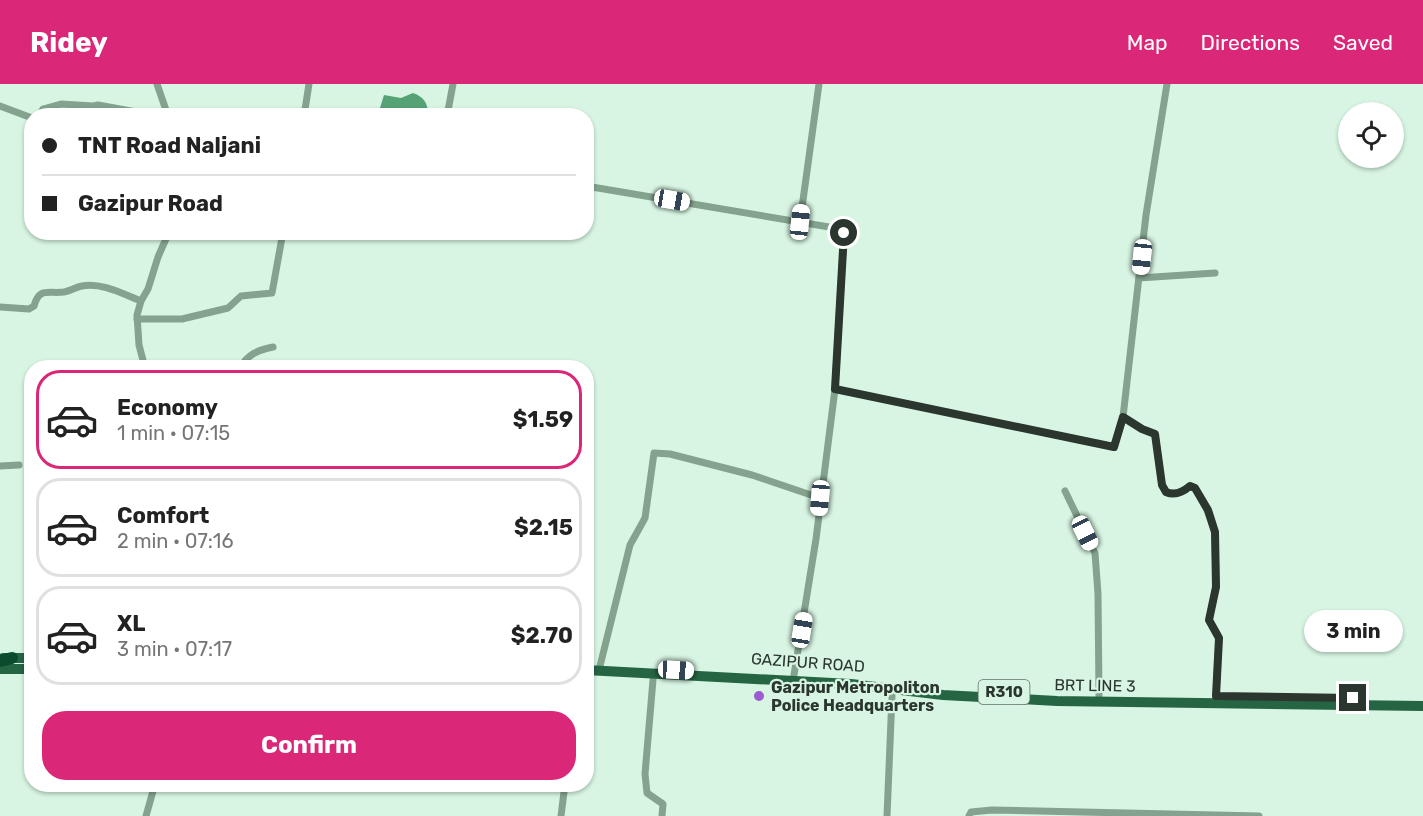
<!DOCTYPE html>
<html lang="en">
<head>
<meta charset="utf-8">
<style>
	:root { --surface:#fff; --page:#f6f6f6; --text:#222; --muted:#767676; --line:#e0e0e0; --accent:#db2777 }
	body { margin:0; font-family:Rubik,sans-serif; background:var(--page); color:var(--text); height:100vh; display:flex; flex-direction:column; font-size:22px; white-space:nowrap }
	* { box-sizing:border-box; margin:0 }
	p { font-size:20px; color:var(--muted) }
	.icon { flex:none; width:33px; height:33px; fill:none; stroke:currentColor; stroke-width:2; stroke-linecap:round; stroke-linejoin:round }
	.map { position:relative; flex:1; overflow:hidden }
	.sheet { position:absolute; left:24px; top:276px; width:570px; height:432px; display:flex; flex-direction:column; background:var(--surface); border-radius:24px; box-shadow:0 2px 4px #0004 }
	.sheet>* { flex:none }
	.guide { position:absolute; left:24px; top:24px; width:570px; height:132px; border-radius:24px; box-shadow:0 2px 4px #0004; display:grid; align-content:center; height:132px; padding:0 18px; background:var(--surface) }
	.fabs { position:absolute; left:1338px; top:18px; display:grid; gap:12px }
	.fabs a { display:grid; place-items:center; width:66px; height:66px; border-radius:50%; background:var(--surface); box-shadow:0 2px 4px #0004; font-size:30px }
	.end { position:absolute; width:27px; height:27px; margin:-14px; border:8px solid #2b362f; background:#fff; box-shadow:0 0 0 3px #fff }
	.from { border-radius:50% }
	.bubble { position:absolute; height:42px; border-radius:21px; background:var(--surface); box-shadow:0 2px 4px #0004; font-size:20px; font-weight:700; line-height:42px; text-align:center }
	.car { position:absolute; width:18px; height:36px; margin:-18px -9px; border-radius:8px; box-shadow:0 0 4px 2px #0007; background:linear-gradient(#fff 24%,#345 0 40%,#fff 0 76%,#345 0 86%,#fff 0) }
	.guide b { display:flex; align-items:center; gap:21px; height:57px; font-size:22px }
	.guide b+b { border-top:2px solid var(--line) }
	.guide i { width:15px; height:15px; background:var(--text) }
	ul { padding:10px 0 0; list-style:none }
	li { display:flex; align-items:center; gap:18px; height:99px; margin:0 12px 9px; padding:0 6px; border:3px solid var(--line); border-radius:24px }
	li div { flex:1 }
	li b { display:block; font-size:22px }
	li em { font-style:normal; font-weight:700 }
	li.on { border-color:var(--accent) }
	li>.icon { width:54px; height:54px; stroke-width:1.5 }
	.cta { display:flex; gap:12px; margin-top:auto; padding:12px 18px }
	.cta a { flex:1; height:69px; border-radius:24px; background:var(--accent); color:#fff; font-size:24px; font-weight:700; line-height:69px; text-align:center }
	header { display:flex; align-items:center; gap:36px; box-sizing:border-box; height:84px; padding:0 30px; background:var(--accent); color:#fff }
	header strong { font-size:28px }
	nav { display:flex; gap:33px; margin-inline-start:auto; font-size:21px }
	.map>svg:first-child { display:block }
	.water { fill:#56a277 }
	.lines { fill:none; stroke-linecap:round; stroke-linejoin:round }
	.street { stroke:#83a38f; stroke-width:7 }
	.primary { stroke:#256543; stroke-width:10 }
	.highway { stroke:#0c4c2e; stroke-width:12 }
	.route { stroke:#2b362f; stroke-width:8 }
	.poi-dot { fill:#9c5bd1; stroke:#d7f5e2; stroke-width:2 }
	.labels { text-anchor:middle; stroke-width:4.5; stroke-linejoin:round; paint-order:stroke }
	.shield { fill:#d7f5e2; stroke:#5f6f65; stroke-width:1.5 }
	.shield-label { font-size:15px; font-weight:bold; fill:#2b362f }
	.street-label { font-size:16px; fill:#2b362f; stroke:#d7f5e2 }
	.poi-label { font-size:16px; font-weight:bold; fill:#2b362f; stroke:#d7f5e2; text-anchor:start }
</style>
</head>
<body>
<header>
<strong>Ridey</strong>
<nav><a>Map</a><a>Directions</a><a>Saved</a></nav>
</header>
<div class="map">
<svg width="1423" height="732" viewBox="0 0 1423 732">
	<rect width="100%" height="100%" fill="#d7f5e2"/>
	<!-- water -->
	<path class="water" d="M 413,9 C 424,13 428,19 428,31 L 391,31 L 390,29 L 380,24 L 384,11 L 401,14 Z"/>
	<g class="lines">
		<!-- street -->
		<g class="street">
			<polyline points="157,0 168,32"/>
			<polyline points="0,22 32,34"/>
			<polyline points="39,32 43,25 61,20 93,22 98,21 158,32"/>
			<polyline points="304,32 309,0"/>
			<polyline points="447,32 453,0"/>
			<polyline points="586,102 841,145 844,149 835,305 816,455 794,591"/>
			<polyline points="800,138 819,0"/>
			<polyline points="1139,194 1215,189"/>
			<path d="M 0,223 L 29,225 L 34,222 C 39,203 48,210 64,208 C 70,207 76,203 82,202 C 101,198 123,210 141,217"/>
			<polyline points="137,235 182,235 228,224 241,212 272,209 283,148"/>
			<polyline points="145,284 139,261 137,231 141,217 148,205 158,173 169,148"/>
			<path d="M 240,284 C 248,270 258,266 273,263"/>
			<polyline points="835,305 1114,363 1123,333 1146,131 1167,0"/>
			<path d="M 1123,333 L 1142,345 L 1155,350 L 1162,401 L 1166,408 C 1175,412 1183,408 1190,402 L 1195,404 L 1207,426 L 1215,448 L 1216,503 L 1209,536 L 1219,554 L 1216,612"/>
			<polyline points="0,382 19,381"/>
			<polyline points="1065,407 1095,469 1098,510 1099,612"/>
			<polyline points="600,582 630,461 645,434 654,369 670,370 752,391 820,414"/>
			<polyline points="653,596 645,690 647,709 663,720 662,732"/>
			<polyline points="146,732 155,700"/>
			<polyline points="561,732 565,700"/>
			<polyline points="887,732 892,612"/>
			<polyline points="969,732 971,728 992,726 1259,732"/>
		</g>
		<!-- primary -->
		<g class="primary">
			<polyline points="3,574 32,574"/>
			<polyline points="0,585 32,585"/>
			<polyline points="586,586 851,600 943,611 1057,617 1423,622"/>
		</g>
		<!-- highway -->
		<polyline class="highway" points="0,577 12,574"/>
	</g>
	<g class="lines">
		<!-- route -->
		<path class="route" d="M 844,149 L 835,305 L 1114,363 L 1123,333 L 1142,345 L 1155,350 L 1162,401 L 1166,408 C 1175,412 1183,408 1190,402 L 1195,404 L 1208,426 L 1215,448 L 1216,503 L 1209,536 L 1219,554 L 1216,612 L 1353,614"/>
	</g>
	<!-- markers -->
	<circle class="poi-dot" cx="759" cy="612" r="6"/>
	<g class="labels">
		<!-- shield labels -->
		<rect class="shield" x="978.5" y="596" width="51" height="24" rx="4.5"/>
		<g class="shield-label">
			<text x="1004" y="613">R310</text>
		</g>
		<!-- street labels -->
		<g class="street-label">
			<text transform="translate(808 578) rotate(4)" y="6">GAZIPUR ROAD</text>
			<text transform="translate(1095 601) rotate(1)" y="6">BRT LINE 3</text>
		</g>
		<!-- poi labels -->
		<g class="poi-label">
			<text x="771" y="609">Gazipur Metropoliton<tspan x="771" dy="18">Police Headquarters</tspan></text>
		</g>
	</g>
</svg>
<div class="fabs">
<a><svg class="icon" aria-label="locate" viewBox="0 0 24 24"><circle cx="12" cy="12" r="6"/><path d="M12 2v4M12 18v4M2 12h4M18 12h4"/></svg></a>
</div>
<i class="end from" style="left:844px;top:149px"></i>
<i class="end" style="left:1353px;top:614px"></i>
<div class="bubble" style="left:1304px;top:526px;width:99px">3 min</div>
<i class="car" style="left:672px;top:116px;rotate:100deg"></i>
<i class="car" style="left:800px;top:138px;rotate:6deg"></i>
<i class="car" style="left:1142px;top:173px;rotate:186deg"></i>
<i class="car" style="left:820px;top:414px;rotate:185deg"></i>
<i class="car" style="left:1085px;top:449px;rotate:154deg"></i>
<i class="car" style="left:802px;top:546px;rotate:9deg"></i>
<i class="car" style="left:676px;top:586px;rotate:93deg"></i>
<div class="guide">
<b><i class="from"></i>TNT Road Naljani</b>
<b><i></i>Gazipur Road</b>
</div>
<section class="sheet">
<ul>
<li class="on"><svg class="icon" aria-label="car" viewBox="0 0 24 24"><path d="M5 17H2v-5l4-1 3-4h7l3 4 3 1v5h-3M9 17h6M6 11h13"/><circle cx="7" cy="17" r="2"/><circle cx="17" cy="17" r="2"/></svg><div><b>Economy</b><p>1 min · 07:15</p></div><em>$1.59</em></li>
<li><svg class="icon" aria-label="car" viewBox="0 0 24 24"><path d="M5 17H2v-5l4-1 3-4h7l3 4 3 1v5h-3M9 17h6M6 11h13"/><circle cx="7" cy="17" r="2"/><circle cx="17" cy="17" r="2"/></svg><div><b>Comfort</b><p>2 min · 07:16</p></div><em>$2.15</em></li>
<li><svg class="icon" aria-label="car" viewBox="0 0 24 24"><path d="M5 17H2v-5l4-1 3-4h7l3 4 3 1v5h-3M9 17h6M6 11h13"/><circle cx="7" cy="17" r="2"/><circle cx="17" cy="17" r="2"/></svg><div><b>XL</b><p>3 min · 07:17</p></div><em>$2.70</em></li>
</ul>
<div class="cta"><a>Confirm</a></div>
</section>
</div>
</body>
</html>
